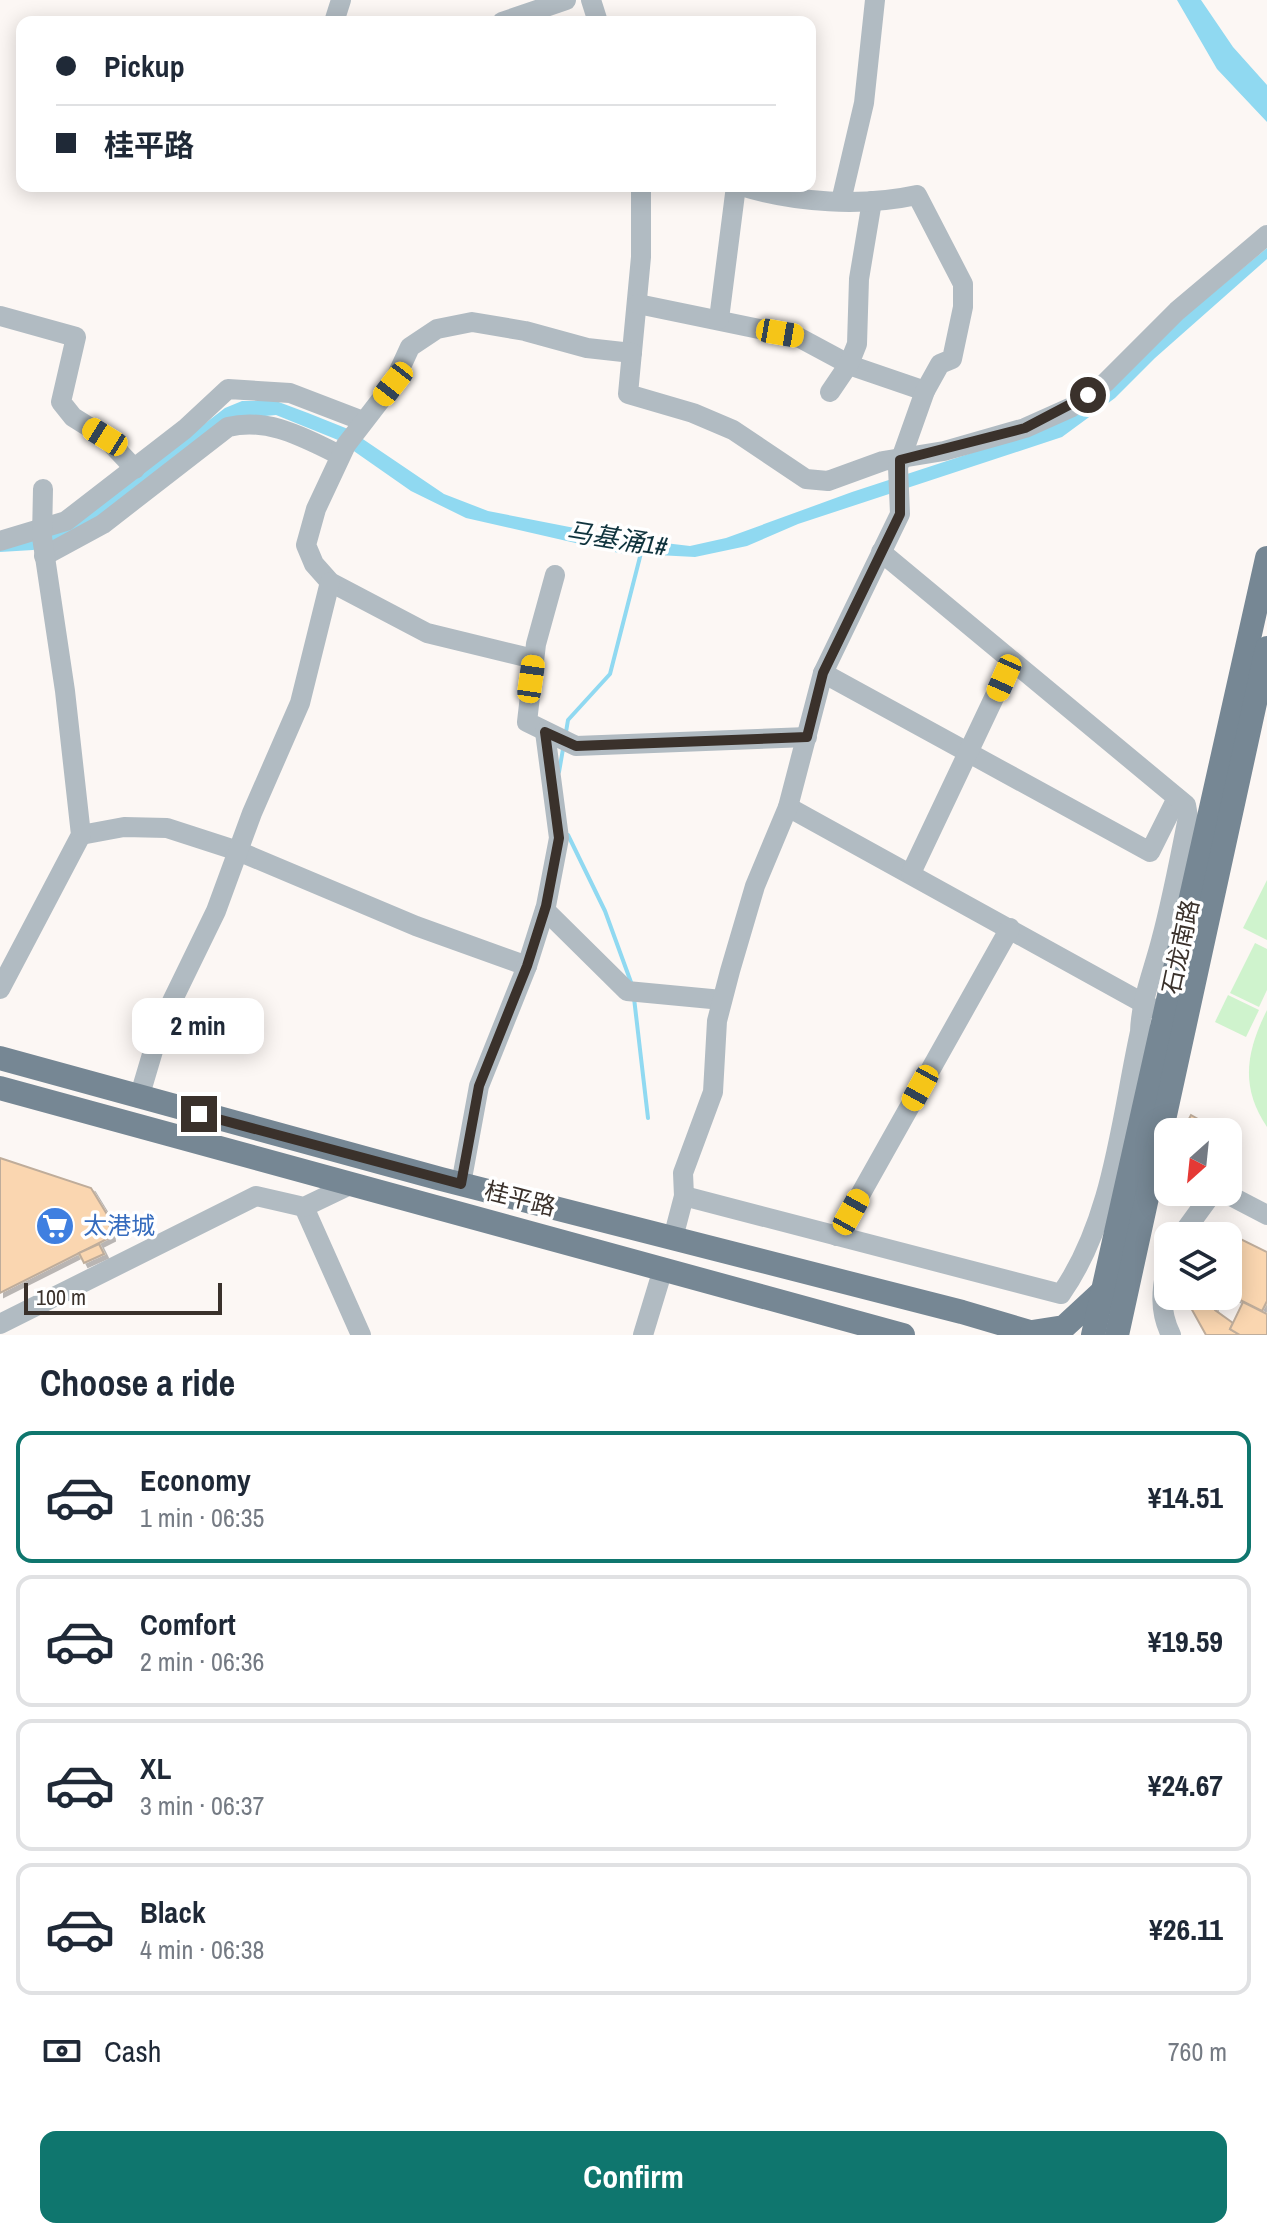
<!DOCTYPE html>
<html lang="en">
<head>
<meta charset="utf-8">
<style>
	:root { --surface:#fff; --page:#f2f2f3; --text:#1f2937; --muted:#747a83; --line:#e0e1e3; --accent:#0f766e }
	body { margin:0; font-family:"Archivo Narrow","Noto Sans SC",sans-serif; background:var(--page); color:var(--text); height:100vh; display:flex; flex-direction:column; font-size:30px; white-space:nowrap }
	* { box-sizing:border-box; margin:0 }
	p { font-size:26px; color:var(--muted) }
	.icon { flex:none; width:44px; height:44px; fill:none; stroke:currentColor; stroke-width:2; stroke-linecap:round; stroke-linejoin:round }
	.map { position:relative; height:1335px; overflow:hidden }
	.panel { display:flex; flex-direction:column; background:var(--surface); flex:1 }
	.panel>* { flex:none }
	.hud { position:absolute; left:16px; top:16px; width:800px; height:176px; border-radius:16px; box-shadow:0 4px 20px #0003; display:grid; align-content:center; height:176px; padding:0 40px; background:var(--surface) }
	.needle { width:52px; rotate:207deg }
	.controls { position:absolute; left:1154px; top:1118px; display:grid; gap:16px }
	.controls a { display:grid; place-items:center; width:88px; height:88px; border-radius:16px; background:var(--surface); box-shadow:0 4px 20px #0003; font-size:40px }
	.scale { position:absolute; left:24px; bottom:20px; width:198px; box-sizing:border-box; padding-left:8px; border:4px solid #3a312b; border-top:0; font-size:22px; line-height:28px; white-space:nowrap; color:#3a312b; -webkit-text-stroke:6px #fff; paint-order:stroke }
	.end { position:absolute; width:36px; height:36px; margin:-18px; border:10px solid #3a312b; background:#fff; box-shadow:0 0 0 4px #fff }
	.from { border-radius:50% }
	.bubble { position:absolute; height:56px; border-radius:16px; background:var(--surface); box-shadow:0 4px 20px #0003; font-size:26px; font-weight:700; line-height:56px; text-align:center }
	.car { position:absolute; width:24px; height:48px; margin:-24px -12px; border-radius:10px; box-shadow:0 0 6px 2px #0007; background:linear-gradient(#f5c518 24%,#345 0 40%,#f5c518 0 76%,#345 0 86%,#f5c518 0) }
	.hud b { display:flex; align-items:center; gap:28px; height:76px; font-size:30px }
	.hud b+b { border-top:2px solid var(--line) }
	.hud i { width:20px; height:20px; background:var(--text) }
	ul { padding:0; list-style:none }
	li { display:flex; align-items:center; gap:24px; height:132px; margin:0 16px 12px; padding:0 24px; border:4px solid var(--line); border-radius:16px }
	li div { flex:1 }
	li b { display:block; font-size:30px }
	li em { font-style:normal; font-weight:700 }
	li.selected { border-color:var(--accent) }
	li>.icon { width:72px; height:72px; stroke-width:1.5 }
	h2 { padding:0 40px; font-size:36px; line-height:96px }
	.pay { display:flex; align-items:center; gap:20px; height:88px; padding:0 40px; font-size:30px }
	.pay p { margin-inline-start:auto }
	.button { display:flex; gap:16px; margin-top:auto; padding:16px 40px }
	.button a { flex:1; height:92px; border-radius:16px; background:var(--accent); color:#fff; font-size:32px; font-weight:700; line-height:92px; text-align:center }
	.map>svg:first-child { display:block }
	.green { fill:#cff3cd }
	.water { fill:#90d9f1 }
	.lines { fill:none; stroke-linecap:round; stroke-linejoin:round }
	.stream { stroke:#90d9f1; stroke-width:4 }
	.building { fill:#fad6b0; stroke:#bfad9b; stroke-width:2; filter:url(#shadow) }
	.minor { stroke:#b1bbc2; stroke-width:20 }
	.major { stroke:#768794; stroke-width:24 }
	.route { stroke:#3a312b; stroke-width:10 }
	.labels { text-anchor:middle; stroke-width:7; stroke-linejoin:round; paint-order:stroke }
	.street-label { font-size:24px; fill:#3a312b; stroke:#fff }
	.shop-label { font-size:24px; fill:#366cbe; stroke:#fff; text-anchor:start }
	.water-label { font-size:26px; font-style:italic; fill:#0f333d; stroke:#fff }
</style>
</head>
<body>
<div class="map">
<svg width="1267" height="1335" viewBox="0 0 1267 1335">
	<defs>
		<filter id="shadow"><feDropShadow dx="4" dy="4" stdDeviation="0" flood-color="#0004"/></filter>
	</defs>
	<rect width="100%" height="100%" fill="#fcf7f4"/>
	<!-- green -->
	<g class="green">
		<polygon points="1267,880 1267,940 1243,928"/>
		<polygon points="1255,943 1267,949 1267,990 1259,1007 1230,993"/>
		<polygon points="1228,995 1259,1010 1246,1037 1215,1022"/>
		<path d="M 1267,1010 L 1267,1127 C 1240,1087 1246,1052 1267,1010 Z"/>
	</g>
	<!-- water -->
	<g class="water">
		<polygon points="1177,0 1201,0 1233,47 1267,85 1267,122 1217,69"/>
		<polygon points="1267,248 1267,259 1155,358 1115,398 1062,437 798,524 747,546 695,557 619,553 466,518 411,491 338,440 276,415 241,418 110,513 53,544 33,550 0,552 0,545 108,498 225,408 242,401 276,401 308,413 348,429 444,494 488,511 631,539 690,546 726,538 852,492 1020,437 1155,341"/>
	</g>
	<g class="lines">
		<!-- stream -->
		<g class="stream">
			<polyline points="566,732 568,720 610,674 641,553"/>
			<polyline points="559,772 563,749"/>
			<polyline points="568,835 605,911 632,985"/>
			<polyline points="634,998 648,1118"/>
		</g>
	</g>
	<!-- building -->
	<g class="building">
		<polygon points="1191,1115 1221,1132 1191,1132 1184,1128"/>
		<polygon points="0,1158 91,1188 108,1216 111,1237 0,1293"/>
		<polygon points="1214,1226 1267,1252 1267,1301 1262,1311 1228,1294 1228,1236 1209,1236"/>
		<polygon points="99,1244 104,1254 84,1263 79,1253"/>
		<polygon points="1192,1296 1210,1296 1215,1310 1233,1323 1230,1329 1240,1335 1206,1335 1191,1308"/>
		<polygon points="1243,1302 1267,1314 1267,1335 1240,1335 1230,1329"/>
	</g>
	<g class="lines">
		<!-- minor -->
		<g class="minor">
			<polyline points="591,0 598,22"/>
			<polyline points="334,22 341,0"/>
			<polyline points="502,22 566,0"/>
			<polyline points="641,186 641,257 628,394 693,413 733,430 806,479 828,481 883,461 944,451 1025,428 1072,407 1105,383 1177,311 1267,235"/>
			<polyline points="841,201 864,103 875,0"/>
			<polyline points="638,304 798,337 852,366 925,391"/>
			<polyline points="0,316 76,337 61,402 73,417 105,437 135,469"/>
			<polyline points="719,319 736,186"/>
			<polyline points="830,392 849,364 857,344 859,279 872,201"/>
			<polyline points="0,541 66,521 185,429 228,389 290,393 363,421"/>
			<path d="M 44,556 L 103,524 L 228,427 C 269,417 304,438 340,455"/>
			<polyline points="555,575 536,644 527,722 576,746 807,737"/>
			<polyline points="534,659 427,633 330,582 314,564 306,545 316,509 346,445 393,384 410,347 437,329 472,322 525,331 587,348 632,353"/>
			<polyline points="823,673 1150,852 1177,798"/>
			<polyline points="788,807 1152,1008"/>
			<polyline points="81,835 124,827 167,828 238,851 416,926 527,966"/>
			<polyline points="911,873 1011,662"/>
			<polyline points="545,910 627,991 722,1000"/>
			<polyline points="0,989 81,835 65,691 42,537 43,489"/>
			<polyline points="139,1098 161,1024 216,911 252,813 300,703 330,582"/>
			<polyline points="1228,1163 1228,1162"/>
			<polyline points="461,1184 479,1086 527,966 546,906 559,838 545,732"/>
			<polyline points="1223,1192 1267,1215"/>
			<path d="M 684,1196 L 1061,1294 C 1113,1220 1121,1119 1140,1032 C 1141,1000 1153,972 1161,941 C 1172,900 1180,858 1188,817 L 1186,805 L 881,552"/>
			<polyline points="304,1207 361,1335"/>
			<polyline points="837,1236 1010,928"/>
			<polyline points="1181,1236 1213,1192"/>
			<path d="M 673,1238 L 684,1196 L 683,1173 L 713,1092 L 717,1021 L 730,971 L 755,886 L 788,807 L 823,673 L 900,514 L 898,467 L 925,391 L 940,364 L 952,359 L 963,307 L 963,284 L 917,195 C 862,207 796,203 741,186"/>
			<path d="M 1168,1263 C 1161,1288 1159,1311 1171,1335"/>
			<polyline points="0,1324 256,1196 304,1207 352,1184"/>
			<polyline points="643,1335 663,1269"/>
		</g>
		<!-- major -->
		<g class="major">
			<polyline points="0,1058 441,1179 962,1312 1040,1335"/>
			<polyline points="0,1088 903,1335"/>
			<polyline points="1032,1332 1064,1327 1104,1290"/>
			<polyline points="1093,1335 1267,558"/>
			<polyline points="1117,1335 1267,648"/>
		</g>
	</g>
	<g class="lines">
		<!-- route -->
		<polyline class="route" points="199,1114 461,1184 479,1086 527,966 546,906 559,838 545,732 576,746 807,737 823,673 900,514 900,460 1025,428 1088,395"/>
	</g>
	<!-- icons -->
	<defs>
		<g id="supermarket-disc" transform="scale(2)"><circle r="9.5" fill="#3f7fe0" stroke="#fff"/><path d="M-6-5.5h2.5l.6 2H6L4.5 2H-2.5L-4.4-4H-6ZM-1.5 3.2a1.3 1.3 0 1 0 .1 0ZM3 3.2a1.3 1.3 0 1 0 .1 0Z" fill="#fff"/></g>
	</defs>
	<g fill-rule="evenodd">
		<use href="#supermarket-disc" x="55" y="1226"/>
	</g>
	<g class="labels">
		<!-- street labels -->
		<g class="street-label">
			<text transform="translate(1181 947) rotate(-78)" y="8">石龙南路</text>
			<text transform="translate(520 1199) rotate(14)" y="8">桂平路</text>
		</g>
		<!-- shop labels -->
		<g class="shop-label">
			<text x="83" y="1234">太港城</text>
		</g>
		<!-- water labels -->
		<g class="water-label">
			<text transform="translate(617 539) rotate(9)" y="9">马基涌1#</text>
		</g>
	</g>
</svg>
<div class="controls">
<a><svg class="needle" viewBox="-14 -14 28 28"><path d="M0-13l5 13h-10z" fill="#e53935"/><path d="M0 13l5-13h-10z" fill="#747a83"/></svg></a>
<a><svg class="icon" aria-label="layers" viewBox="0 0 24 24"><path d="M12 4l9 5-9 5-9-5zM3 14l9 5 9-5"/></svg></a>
</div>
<div class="scale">100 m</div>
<i class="end from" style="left:1088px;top:395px"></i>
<i class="end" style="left:199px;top:1114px"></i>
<div class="bubble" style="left:132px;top:998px;width:132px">2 min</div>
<i class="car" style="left:780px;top:333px;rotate:100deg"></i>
<i class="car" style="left:393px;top:384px;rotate:218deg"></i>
<i class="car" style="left:105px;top:437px;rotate:302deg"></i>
<i class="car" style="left:1004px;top:678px;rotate:204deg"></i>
<i class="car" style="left:531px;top:679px;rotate:8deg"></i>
<i class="car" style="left:920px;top:1088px;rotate:209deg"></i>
<i class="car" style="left:851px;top:1212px;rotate:29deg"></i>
<div class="hud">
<b><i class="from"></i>Pickup</b>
<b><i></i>桂平路</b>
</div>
</div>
<section class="panel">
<h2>Choose a ride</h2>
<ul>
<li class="selected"><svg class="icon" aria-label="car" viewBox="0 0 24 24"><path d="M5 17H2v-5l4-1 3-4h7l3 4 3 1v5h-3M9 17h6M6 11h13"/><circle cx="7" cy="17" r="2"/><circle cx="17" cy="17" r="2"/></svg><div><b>Economy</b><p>1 min · 06:35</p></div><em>¥14.51</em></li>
<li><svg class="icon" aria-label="car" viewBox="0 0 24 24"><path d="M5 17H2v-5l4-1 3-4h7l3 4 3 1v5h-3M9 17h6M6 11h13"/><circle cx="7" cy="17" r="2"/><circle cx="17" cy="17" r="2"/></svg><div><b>Comfort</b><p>2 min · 06:36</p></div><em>¥19.59</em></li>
<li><svg class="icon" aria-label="car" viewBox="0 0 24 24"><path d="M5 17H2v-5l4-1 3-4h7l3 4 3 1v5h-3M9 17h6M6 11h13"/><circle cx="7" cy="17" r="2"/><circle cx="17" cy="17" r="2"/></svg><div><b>XL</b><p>3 min · 06:37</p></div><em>¥24.67</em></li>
<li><svg class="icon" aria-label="car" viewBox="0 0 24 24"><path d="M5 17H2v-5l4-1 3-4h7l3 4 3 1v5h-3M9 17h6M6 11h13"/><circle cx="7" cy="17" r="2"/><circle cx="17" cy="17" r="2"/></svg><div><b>Black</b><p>4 min · 06:38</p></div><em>¥26.11</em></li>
</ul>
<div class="pay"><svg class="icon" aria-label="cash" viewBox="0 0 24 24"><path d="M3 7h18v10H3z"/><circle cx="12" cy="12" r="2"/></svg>Cash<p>760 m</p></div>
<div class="button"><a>Confirm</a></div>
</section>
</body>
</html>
